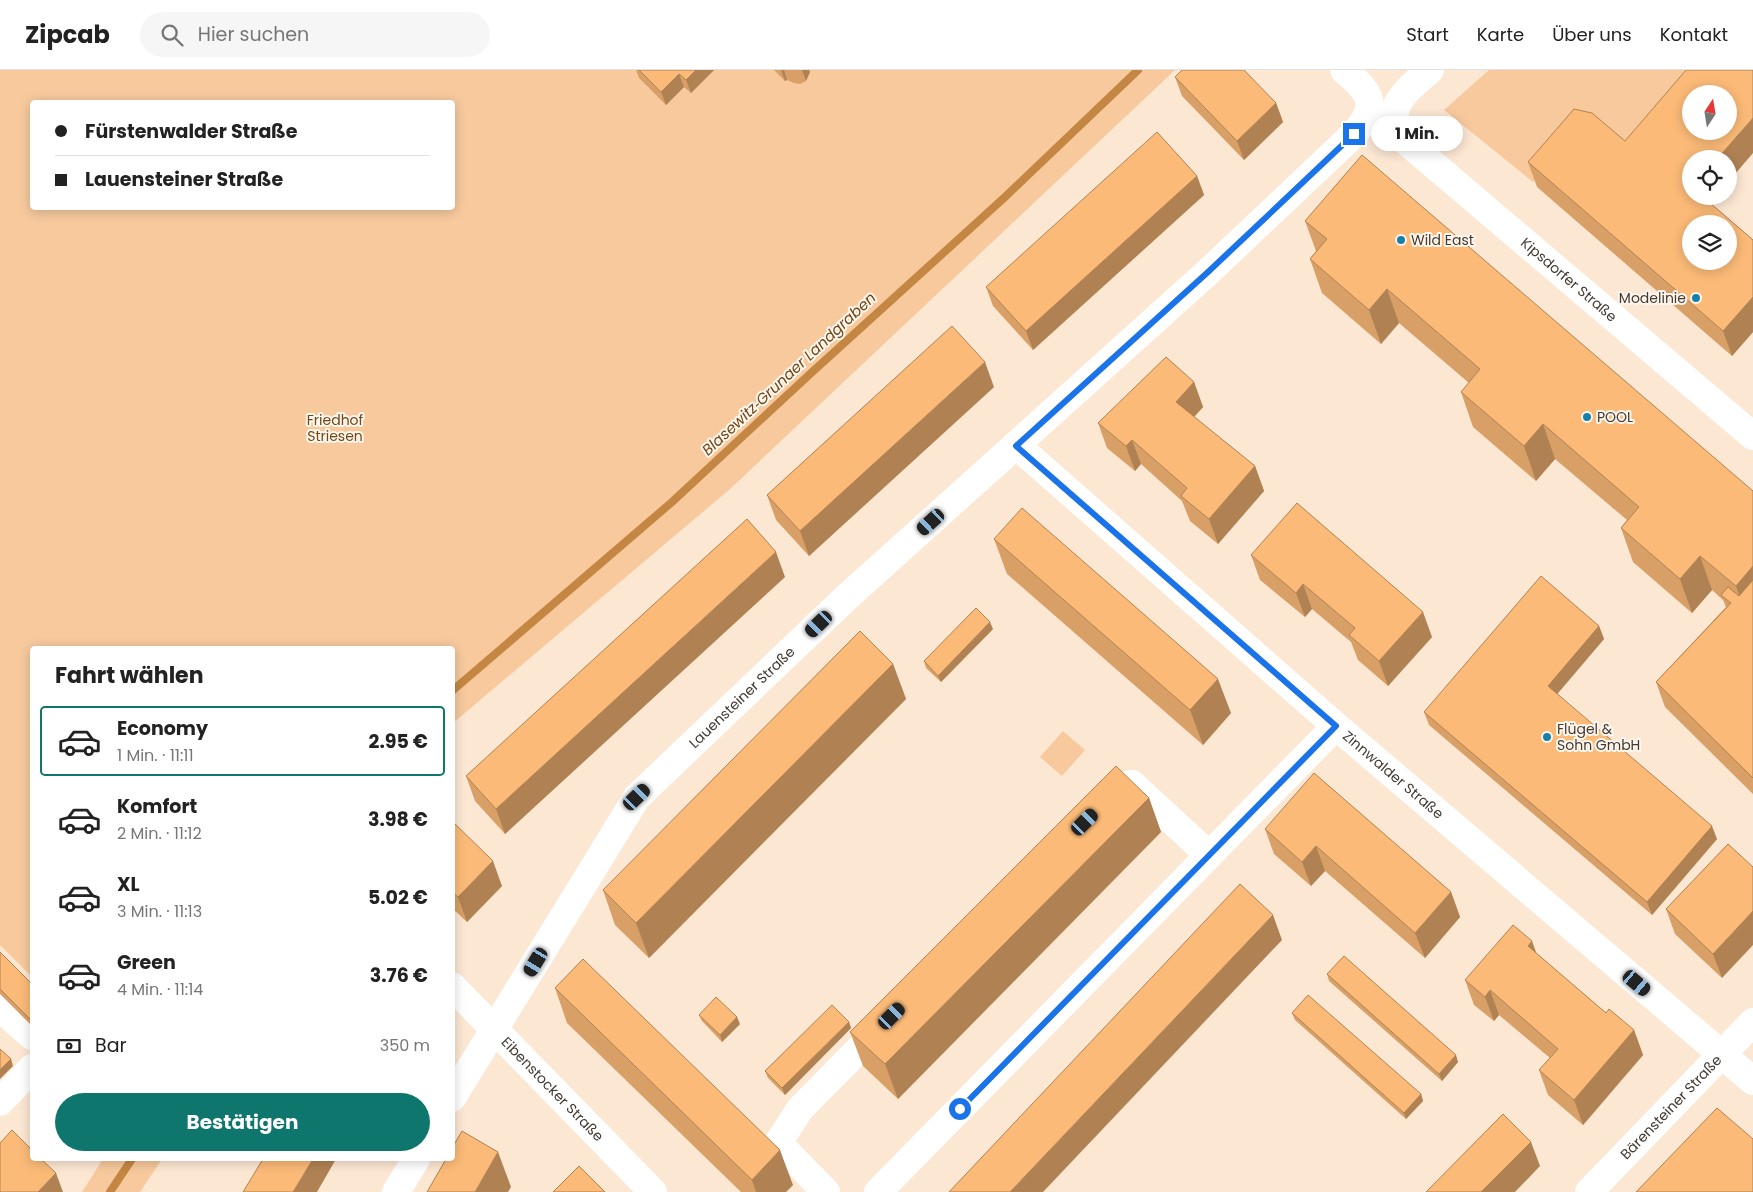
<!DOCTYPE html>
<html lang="de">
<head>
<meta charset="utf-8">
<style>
	:root { --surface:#fff; --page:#f6f6f6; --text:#222; --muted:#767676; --line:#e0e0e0; --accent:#0f766e }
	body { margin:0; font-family:Poppins,sans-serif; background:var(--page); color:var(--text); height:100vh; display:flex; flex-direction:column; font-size:19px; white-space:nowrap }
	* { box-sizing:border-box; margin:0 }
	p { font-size:16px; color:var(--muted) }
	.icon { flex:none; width:28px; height:28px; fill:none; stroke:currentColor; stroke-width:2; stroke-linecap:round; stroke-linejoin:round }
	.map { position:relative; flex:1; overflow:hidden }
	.panel { position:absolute; left:30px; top:576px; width:425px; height:515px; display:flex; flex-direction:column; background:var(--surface); border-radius:5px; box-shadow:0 2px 12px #0003 }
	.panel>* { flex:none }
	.hud { position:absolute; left:30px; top:30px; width:425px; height:110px; border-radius:5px; box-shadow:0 2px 12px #0003; display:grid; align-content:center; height:110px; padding:0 25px; background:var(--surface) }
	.needle { width:32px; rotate:12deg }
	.buttons { position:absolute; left:1682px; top:15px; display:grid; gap:10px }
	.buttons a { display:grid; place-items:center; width:55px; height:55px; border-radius:50%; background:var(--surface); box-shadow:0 2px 12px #0003; font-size:25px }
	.end { position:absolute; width:22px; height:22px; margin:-11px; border:6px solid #1a73e8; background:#fff; box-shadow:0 0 0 2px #fff }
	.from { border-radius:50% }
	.bubble { position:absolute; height:35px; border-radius:18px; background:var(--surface); box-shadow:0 2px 12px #0003; font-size:16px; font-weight:700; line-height:35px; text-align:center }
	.car { position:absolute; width:15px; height:30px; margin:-15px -8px; border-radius:6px; box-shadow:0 0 4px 1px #0007; background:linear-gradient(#222 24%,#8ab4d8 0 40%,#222 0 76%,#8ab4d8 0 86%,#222 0) }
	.hud b { display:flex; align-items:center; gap:18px; height:48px; font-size:19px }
	.hud b+b { border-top:1px solid var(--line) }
	.hud i { width:12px; height:12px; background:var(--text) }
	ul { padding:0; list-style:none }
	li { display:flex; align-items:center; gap:15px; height:70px; margin:0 10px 8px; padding:0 15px; border:2px solid transparent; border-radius:5px }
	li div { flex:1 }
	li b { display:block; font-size:19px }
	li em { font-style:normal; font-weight:700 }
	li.on { border-color:var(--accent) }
	li>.icon { width:45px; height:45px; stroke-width:1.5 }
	h2 { padding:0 25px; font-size:22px; line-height:60px }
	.pay { display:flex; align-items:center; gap:12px; height:55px; padding:0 25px; font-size:19px }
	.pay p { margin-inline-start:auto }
	.primary-button { display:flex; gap:10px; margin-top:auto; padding:10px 25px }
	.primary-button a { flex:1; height:58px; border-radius:30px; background:var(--accent); color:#fff; font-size:20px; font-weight:700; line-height:58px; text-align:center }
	header { display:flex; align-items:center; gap:30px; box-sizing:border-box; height:70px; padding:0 25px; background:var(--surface); border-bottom:1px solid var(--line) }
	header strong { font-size:24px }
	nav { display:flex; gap:28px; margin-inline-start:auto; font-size:18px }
	.search { width:350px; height:45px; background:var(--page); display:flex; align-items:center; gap:12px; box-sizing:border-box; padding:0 18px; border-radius:28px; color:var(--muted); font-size:19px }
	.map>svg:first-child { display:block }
	.green { fill:#f7c99d; fill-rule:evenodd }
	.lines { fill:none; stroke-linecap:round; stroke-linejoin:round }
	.stream { stroke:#c48743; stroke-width:8 }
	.minor { stroke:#fff; stroke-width:28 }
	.wall { fill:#d8a066 }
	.shaded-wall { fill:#b08253 }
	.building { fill:#fbba77; stroke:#b08253; fill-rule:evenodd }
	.route { stroke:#1a73e8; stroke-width:6 }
	.poi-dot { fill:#1581aa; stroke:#fff6ee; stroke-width:2 }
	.labels { text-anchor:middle; stroke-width:4; stroke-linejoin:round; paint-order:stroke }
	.poi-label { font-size:14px; fill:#433a33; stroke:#fff6ee; text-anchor:start }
	.street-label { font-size:14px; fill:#433a33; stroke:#fff6ee }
	.park-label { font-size:14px; fill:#714715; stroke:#fff6ee }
	.water-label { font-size:15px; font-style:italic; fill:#6f4513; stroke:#fff6ee }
</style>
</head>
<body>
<header>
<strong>Zipcab</strong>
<div class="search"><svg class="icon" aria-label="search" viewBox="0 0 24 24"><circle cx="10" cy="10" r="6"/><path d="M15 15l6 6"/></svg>Hier suchen</div>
<nav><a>Start</a><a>Karte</a><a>Über uns</a><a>Kontakt</a></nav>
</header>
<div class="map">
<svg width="1753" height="1122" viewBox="0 0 1753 1122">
	<rect width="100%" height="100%" fill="#fce7d3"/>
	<!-- green -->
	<g class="green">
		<path d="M 0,0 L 1175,0 L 730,419 L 453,653 L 452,579 L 32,579 L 32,907 L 0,875 ZM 32,32 L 452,32 L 452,138 L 32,138 Z"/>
		<polygon points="1489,0 1709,0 1633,88 1580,58 1533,112 1444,40"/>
		<polygon points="1063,661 1085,680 1062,706 1040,687"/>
		<polygon points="103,1089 162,1089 140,1122 82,1122"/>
	</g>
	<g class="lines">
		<!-- stream -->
		<g class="stream">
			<polyline points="452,621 672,432 810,304 1005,127 1138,0"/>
			<polyline points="110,1122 132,1089"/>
		</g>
		<!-- minor -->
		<g class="minor">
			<path id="s1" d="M 1430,0 C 1413,15 1386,33 1397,59 C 1399,63 1404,68 1407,72 L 1753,366"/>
			<path id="s2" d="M 1016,375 L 1336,656 L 1753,1011"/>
			<polyline points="1120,716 1132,714 1209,785"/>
			<path id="s3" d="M 452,916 L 653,1122"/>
			<polyline points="0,938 32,966"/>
			<path id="s4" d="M 452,1028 L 637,727 L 847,527 L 1208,202 L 1354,64 C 1380,34 1371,23 1344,0"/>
			<polyline points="0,1032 32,998"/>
			<polyline points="396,1122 416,1089"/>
			<polyline points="826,1122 778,1073 800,1039 884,954"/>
			<polyline points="878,1122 1336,656"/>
			<path id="s5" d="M 1589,1122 L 1753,952"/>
		</g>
	</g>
	<!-- wall -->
	<g class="wall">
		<polygon points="636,0 714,0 691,23 684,17 666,35 639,8"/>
		<polygon points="774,0 809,0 810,2 806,11 800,14 794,13 787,10 785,11"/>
		<polygon points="1175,7 1276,33 1283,52 1244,90 1182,26"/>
		<polygon points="1625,71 1710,133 1753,170 1753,262 1732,286 1537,117 1528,92"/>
		<polygon points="1197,106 1204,125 1033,280 993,236 986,217"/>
		<polygon points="1305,151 1753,421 1753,724 1665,637 1656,612 1726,537 1723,530 1712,520 1692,543 1633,492 1621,458 1627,450 1555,389 1536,411 1473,357 1461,322 1469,313 1399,253 1381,274 1322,223 1310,189 1316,181"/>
		<polygon points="1194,312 1203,337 1194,347 1255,396 1264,421 1218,474 1190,451 1182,431 1141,394 1135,401 1107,378 1098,353"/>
		<polygon points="994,317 809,486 776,450 767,425"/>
		<polygon points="994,469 1231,643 1203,675 1007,504"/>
		<polygon points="1251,485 1432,567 1388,616 1358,590 1351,572 1312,539 1305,547 1260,510"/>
		<polygon points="785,507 505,764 475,731 466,706"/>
		<polygon points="1599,556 1604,569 1557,624 1717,769 1652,845 1429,655 1424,642"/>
		<polygon points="993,559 941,612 926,598 924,591"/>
		<polygon points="893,594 906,629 649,888 615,855 603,820"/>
		<polygon points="1149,728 1161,762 898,1029 863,996 850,962"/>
		<polygon points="452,751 502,816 467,852 452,838"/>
		<polygon points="1265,759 1451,822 1460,847 1425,888 1325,801 1311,816 1274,784"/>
		<polygon points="1728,774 1722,908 1675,864 1666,839"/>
		<polygon points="0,882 32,914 32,956 0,924"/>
		<polygon points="1537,884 1606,943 1634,960 1643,985 1583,1055 1548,1025 1539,1000 1550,988 1499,945 1494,951 1474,935 1465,910"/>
		<polygon points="1327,904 1458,992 1442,1011 1329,911"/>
		<polygon points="555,918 793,1115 786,1122 741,1122 567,953"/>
		<polygon points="1292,943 1421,1024 1423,1031 1406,1049 1295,950"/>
		<polygon points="699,945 740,954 722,972 702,951"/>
		<polygon points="849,952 851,958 785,1025 768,1008 765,1001"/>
	</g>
	<!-- shaded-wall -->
	<g class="shaded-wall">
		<polygon points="696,0 714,0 691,23 686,10"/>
		<polygon points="781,0 784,0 787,10 785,11"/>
		<polygon points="802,0 809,0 810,2 806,11"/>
		<polygon points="679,4 684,17 666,35 661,22"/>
		<polygon points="1276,33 1283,52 1244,90 1237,71"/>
		<polygon points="1753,48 1753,83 1729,111 1729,89 1717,89"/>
		<polygon points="1197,106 1204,125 1033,280 1026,261"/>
		<polygon points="1695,126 1715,126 1701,143"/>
		<polygon points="1387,219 1399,253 1381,274 1369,240"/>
		<polygon points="1753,227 1753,262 1732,286 1723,261"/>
		<polygon points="985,292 994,317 809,486 800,461"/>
		<polygon points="1194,312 1203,337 1185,357 1176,332"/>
		<polygon points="1543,354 1555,389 1536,411 1524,376"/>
		<polygon points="1132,370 1141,394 1135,401 1126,376"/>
		<polygon points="1255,396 1264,421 1218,474 1209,449"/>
		<polygon points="776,482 785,507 505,764 496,739"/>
		<polygon points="1700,486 1712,520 1692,543 1680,509"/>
		<polygon points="1753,496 1753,545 1748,551 1736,516"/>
		<polygon points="1303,514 1312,539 1305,547 1296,523"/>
		<polygon points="1423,542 1432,567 1388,616 1379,591"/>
		<polygon points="990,552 993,559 941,612 938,606"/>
		<polygon points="1599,556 1604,569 1553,629 1548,616"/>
		<polygon points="893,594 906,629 649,888 636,853"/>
		<polygon points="1218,609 1231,643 1203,675 1190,640"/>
		<polygon points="1149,728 1161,762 898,1029 885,994"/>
		<polygon points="1712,756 1717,769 1652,845 1647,832"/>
		<polygon points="1316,776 1325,801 1311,816 1302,792"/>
		<polygon points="493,791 502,816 467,852 458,827"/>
		<polygon points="1451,822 1460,847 1425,888 1415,863"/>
		<polygon points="1753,841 1753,875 1722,908 1713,884"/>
		<polygon points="1273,845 1282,870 1043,1122 1010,1122"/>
		<polygon points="1532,871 1541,896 1528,876"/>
		<polygon points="1490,920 1499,945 1494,951 1485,927"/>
		<polygon points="737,947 740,954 722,972 720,965"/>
		<polygon points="849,952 851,958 785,1025 782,1018"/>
		<polygon points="1634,960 1643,985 1583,1055 1574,1030"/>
		<polygon points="1456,985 1458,992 1442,1011 1439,1004"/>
		<polygon points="11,989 13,996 0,1009 0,1000"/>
		<polygon points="1421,1024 1423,1031 1406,1049 1404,1043"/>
		<polygon points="1531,1072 1540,1096 1515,1122 1481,1122"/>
		<polygon points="780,1080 793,1115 786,1122 756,1122 752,1110"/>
		<polygon points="498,1082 511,1117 508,1122 475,1122"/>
		<polygon points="313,1089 336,1089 317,1122 293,1122"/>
		<polygon points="56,1103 63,1122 38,1122"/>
	</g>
	<!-- building -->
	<g class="building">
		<polygon points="639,0 696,0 686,10 679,4 661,22"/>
		<polygon points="1182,0 1244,0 1276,33 1237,71 1175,7"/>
		<path d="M 1686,0 L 1753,0 L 1753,48 L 1717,89 L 1691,89 L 1691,126 L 1702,126 L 1753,170 L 1753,227 L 1723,261 L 1528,92 L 1574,39 L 1592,43 L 1625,71 ZM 1691,24 L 1729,24 L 1729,61 L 1691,61 ZM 1691,154 L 1729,154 L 1729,191 L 1691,191 Z"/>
		<polygon points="1157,62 1197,106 1026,261 986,217"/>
		<polygon points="1362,85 1753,421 1753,496 1736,516 1700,486 1680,509 1621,458 1639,437 1543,354 1524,376 1461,322 1480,299 1387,219 1369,240 1310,189 1327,169 1305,151"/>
		<polygon points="952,256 985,292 800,461 767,425"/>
		<polygon points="1166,287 1194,312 1176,332 1255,396 1209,449 1181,426 1187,418 1132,370 1126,376 1098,353"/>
		<polygon points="1297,433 1423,542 1379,591 1349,565 1355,558 1303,514 1296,523 1251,485"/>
		<polygon points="1022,438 1218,609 1190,640 994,469"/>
		<polygon points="747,449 776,482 496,739 466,706"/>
		<polygon points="1541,506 1599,556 1548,616 1712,756 1647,832 1424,642"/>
		<polygon points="1753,510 1753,708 1656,612 1731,533 1721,525 1728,517 1739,526"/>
		<polygon points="976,538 990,552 938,606 924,591"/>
		<polygon points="860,561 893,594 636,853 603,820"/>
		<polygon points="1116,696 1149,728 885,994 850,962"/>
		<polygon points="1314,703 1451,822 1415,863 1316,776 1302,792 1265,759"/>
		<polygon points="452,751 493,791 458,827 452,822"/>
		<polygon points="1728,774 1753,797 1753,841 1713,884 1666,839"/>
		<polygon points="1240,814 1273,845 1010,1122 949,1122"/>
		<polygon points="1513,855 1532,871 1528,876 1606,943 1609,939 1634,960 1574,1030 1539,1000 1558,979 1490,920 1485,927 1465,910"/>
		<polygon points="0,882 32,914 32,951 0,919"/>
		<polygon points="1344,886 1456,985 1439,1004 1327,904"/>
		<polygon points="583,889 780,1080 752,1110 555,918"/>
		<polygon points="1308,925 1421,1024 1404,1043 1292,943"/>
		<polygon points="716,927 737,947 720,965 699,945"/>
		<polygon points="832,935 849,952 782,1018 765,1001"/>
		<polygon points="0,979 11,989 0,1000"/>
		<polygon points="1717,1038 1753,1069 1753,1122 1636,1122"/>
		<polygon points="1503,1044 1531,1072 1481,1122 1426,1122"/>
		<polygon points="12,1060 32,1080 32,1089 41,1089 56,1103 38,1122 0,1122 0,1073"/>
		<polygon points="462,1061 498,1082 475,1122 427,1122 446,1089 452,1089 452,1078"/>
		<polygon points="263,1089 313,1089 293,1122 243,1122"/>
		<polygon points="579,1096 605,1122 553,1122"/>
	</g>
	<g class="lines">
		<!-- route -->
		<polyline class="route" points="960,1039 1336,656 1016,376 1208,202 1354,64"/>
	</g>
	<!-- markers -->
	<g class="poi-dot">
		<circle cx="1401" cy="170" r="5"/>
		<circle cx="1696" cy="228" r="5"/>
		<circle cx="1587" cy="347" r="5"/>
		<circle cx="1547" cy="667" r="5"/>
	</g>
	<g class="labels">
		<!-- poi labels -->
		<g class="poi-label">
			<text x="1411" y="175">Wild East</text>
			<text x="1686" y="233" text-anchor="end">Modelinie</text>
			<text x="1597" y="352">POOL</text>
			<text x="1557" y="664">Flügel &amp;<tspan x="1557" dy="16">Sohn GmbH</tspan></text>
		</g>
		<!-- street labels -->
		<g class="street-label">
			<text dy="5" stroke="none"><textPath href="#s1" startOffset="302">Kipsdorfer Straße</textPath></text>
			<text dy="5" stroke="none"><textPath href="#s4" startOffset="498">Lauensteiner Straße</textPath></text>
			<text dy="5" stroke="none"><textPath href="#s2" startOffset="501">Zinnwalder Straße</textPath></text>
			<text dy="5" stroke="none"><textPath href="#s3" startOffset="144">Eibenstocker Straße</textPath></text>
			<text dy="5" stroke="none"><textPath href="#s5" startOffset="118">Bärensteiner Straße</textPath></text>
		</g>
		<!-- park labels -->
		<g class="park-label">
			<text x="335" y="355">Friedhof<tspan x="335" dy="16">Striesen</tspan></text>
		</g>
		<!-- water labels -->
		<g class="water-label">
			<text transform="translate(789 304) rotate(-43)" y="5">Blasewitz‐Grunaer Landgraben</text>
		</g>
	</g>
</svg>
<div class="buttons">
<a><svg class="needle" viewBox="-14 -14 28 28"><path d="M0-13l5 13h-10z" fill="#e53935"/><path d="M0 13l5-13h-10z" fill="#767676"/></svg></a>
<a><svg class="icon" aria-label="locate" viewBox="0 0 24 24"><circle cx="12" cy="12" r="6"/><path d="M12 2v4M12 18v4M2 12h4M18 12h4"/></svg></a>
<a><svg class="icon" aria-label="layers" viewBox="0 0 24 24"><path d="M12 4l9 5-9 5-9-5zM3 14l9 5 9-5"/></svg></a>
</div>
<i class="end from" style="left:960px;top:1039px"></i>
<i class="end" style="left:1354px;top:64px"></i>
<div class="bubble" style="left:1371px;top:46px;width:92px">1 Min.</div>
<i class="car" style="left:931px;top:452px;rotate:228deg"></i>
<i class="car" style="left:819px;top:554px;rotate:226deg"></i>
<i class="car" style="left:637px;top:727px;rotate:46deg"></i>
<i class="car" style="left:1085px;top:752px;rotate:45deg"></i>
<i class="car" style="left:536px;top:892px;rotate:211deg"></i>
<i class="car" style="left:1637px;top:913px;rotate:130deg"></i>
<i class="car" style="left:892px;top:946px;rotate:45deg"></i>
<div class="hud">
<b><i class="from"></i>Fürstenwalder Straße</b>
<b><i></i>Lauensteiner Straße</b>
</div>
<section class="panel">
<h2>Fahrt wählen</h2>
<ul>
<li class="on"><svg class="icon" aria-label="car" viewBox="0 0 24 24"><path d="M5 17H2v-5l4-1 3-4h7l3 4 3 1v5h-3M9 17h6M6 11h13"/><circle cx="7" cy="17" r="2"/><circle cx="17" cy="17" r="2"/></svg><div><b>Economy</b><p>1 Min. · 11:11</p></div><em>2.95 €</em></li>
<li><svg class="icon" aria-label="car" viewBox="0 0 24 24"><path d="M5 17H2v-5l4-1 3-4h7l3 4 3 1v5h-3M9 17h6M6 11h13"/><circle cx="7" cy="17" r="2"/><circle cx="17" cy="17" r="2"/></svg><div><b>Komfort</b><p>2 Min. · 11:12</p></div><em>3.98 €</em></li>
<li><svg class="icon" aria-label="car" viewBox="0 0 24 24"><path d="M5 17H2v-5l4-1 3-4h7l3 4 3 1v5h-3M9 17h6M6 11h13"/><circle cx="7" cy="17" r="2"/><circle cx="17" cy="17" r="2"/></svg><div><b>XL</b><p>3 Min. · 11:13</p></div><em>5.02 €</em></li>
<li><svg class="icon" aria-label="car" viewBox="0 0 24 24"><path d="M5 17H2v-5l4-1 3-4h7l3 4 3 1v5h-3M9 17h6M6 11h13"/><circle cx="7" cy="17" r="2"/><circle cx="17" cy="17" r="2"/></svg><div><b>Green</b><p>4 Min. · 11:14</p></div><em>3.76 €</em></li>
</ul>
<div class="pay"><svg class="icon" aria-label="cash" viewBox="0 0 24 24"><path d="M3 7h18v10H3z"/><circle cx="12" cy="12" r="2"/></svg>Bar<p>350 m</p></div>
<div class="primary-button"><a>Bestätigen</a></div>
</section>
</div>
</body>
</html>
